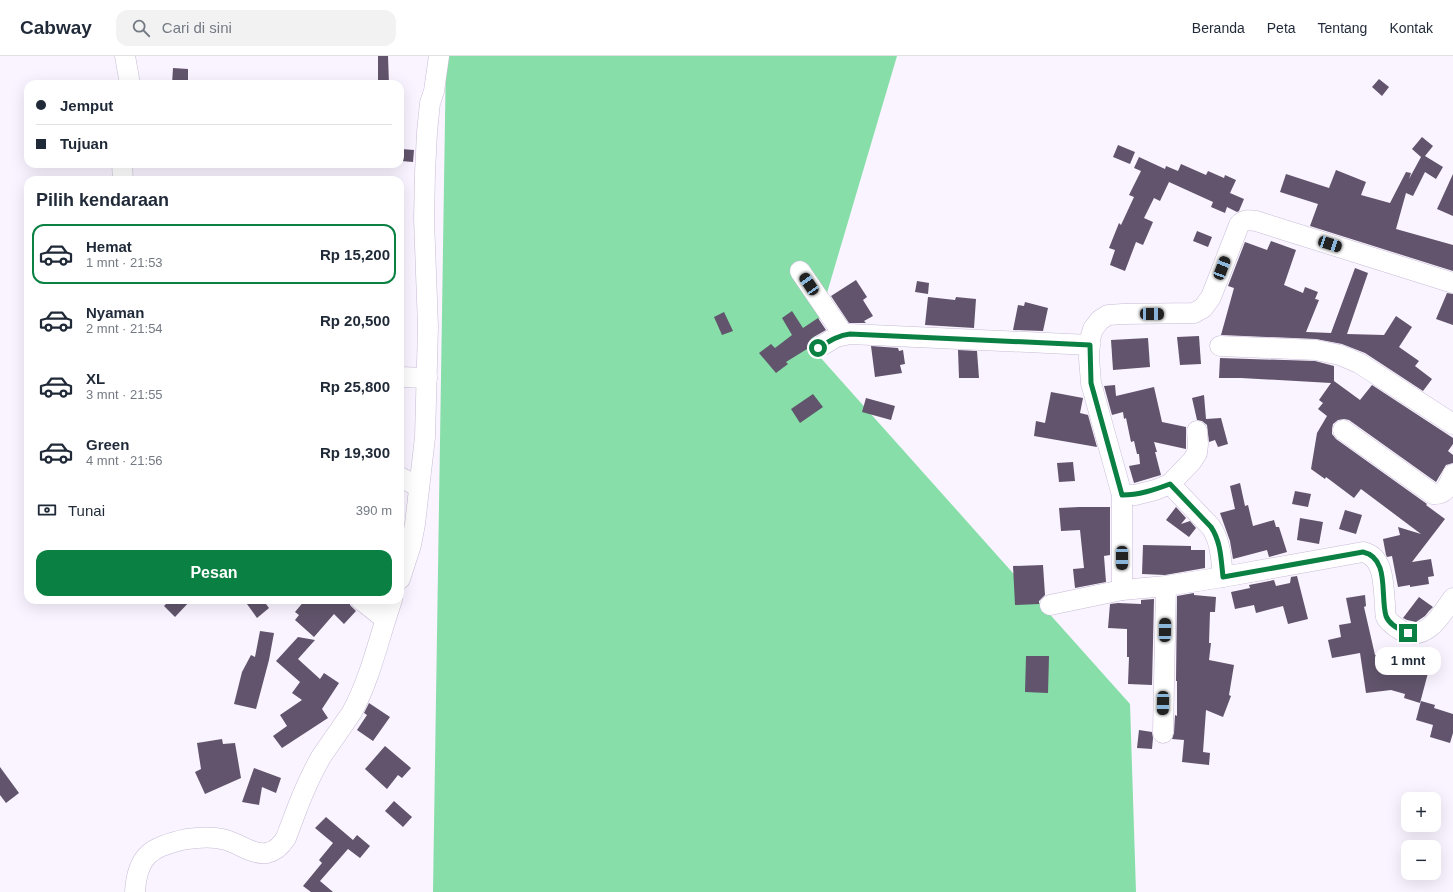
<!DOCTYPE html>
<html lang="id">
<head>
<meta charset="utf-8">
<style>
	:root { --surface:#fff; --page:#f2f2f3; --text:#1f2937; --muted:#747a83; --line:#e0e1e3; --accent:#0b8043 }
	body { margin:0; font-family:Arial,sans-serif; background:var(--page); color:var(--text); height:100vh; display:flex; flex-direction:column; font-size:15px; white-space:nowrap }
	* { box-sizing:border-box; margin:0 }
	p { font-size:13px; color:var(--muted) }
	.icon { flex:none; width:22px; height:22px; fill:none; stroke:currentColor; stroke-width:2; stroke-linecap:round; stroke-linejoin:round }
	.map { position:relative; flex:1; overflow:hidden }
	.drawer { position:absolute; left:24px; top:120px; width:380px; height:428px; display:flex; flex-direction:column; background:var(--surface); border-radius:12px; box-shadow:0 4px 16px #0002 }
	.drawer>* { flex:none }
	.guide { position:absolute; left:24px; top:24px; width:380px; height:88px; border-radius:12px; box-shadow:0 4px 16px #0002; display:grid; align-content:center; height:88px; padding:0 12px; background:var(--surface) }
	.tools { position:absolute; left:1401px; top:736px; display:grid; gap:8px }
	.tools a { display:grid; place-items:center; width:40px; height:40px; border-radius:8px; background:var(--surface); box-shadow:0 4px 16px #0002; font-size:20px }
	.end { position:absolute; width:18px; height:18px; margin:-9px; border:5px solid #0b8043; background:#fff; box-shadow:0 0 0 2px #fff }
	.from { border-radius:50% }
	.bubble { position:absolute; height:28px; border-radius:12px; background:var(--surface); box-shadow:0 4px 16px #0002; font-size:13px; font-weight:700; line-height:28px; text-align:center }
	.car { position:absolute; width:12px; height:24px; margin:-12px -6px; border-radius:5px; box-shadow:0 0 3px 1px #0007; background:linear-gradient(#222 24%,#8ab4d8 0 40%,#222 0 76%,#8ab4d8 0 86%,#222 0) }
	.guide b { display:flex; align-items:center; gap:14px; height:38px; font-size:15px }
	.guide b+b { border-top:1px solid var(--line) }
	.guide i { width:10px; height:10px; background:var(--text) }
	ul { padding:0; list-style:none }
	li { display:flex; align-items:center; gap:12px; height:60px; margin:0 8px 6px; padding:0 4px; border:2px solid transparent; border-radius:12px }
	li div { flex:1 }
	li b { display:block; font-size:15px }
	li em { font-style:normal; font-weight:700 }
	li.selected { border-color:var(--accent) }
	li>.icon { width:36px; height:36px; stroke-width:1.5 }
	h2 { padding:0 12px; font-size:18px; line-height:48px }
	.pay { display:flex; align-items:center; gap:10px; height:44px; padding:0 12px; font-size:15px }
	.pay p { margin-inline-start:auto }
	.primary-button { display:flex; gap:8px; margin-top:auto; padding:8px 12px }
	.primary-button a { flex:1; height:46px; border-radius:12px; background:var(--accent); color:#fff; font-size:16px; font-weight:700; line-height:46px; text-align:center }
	header { display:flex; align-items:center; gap:24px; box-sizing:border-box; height:56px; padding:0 20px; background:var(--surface); border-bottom:1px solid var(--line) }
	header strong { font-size:19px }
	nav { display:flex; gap:22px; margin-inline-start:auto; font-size:14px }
	.search { width:280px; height:36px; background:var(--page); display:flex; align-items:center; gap:10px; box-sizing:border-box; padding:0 14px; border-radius:12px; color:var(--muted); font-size:15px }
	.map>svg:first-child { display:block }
	.forest { fill:#87dea8 }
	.building { fill:#61546c }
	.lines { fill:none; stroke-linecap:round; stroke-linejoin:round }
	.minor-casing { stroke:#c8bbd6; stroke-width:21 }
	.minor { stroke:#fff; stroke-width:20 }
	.route { stroke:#0b8043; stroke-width:5 }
</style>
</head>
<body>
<header>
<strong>Cabway</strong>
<div class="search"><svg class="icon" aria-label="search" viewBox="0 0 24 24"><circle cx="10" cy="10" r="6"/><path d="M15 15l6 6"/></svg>Cari di sini</div>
<nav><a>Beranda</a><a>Peta</a><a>Tentang</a><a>Kontak</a></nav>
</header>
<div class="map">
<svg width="1453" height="836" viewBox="0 0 1453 836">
	<rect width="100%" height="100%" fill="#f9f4ff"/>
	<!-- forest -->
	<polygon class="forest" points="446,0 897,0 811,291 1130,648 1136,836 433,836"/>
	<!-- building -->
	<g class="building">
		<polygon points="378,0 388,0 389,28 378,28"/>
		<polygon points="173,12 188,13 188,28 172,28"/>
		<polygon points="1379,23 1389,31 1382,40 1372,31"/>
		<polygon points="1422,81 1433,90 1425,100 1443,111 1436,123 1425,116 1413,140 1406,137 1396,173 1453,189 1453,215 1310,170 1318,148 1280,136 1286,118 1329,132 1336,114 1366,126 1361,139 1390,147 1406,116 1411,117 1409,123 1421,101 1412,93"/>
		<polygon points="1118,89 1135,96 1130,108 1113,101"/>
		<polygon points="401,93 414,94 413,106 401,105"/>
		<polygon points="1139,101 1165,113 1166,110 1178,115 1181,108 1206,119 1208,115 1224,122 1225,119 1236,124 1230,137 1244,143 1239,155 1237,156 1227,151 1225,157 1211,151 1213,146 1169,126 1160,145 1154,142 1144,162 1153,166 1143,189 1136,186 1125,215 1110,209 1115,194 1109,192 1119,167 1121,169 1134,141 1129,139 1141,115 1134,112"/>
		<polygon points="1453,118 1453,160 1437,153"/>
		<polygon points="1197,175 1212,181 1208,191 1193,185"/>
		<polygon points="1271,185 1296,194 1284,229 1303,237 1305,231 1318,236 1315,243 1319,244 1306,276 1331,277 1355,212 1368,217 1347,278 1384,279 1396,260 1412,271 1399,291 1419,305 1415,310 1432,323 1423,335 1365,297 1342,288 1316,283 1221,279 1234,232 1228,230 1245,186 1267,194"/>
		<polygon points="856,224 867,241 863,244 873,260 864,265 866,267 849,267 831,240"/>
		<polygon points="917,225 929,227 928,238 915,236"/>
		<polygon points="1447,237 1453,238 1453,269 1436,263"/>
		<polygon points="928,241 955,244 956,241 976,243 974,272 925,269"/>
		<polygon points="1025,246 1048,252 1043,275 1013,274 1018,249 1024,250"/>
		<polygon points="792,255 803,272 818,262 826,274 812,282 808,287 807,293 786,306 788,308 776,317 759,297 771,288 775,292 792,279 782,262"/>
		<polygon points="724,256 733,275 722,279 714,261"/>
		<polygon points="1199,280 1201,308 1180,309 1177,281"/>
		<polygon points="1148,282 1150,311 1113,314 1111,284"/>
		<polygon points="871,290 898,292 899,295 903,294 905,308 900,309 902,317 875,321"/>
		<polygon points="958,294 977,295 979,322 959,322"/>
		<polygon points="1220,302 1315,305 1334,310 1334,325 1360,344 1372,329 1453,382 1453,388 1448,395 1453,399 1453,407 1446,409 1436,426 1349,364 1344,363 1338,364 1333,368 1332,373 1332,378 1336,383 1427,448 1426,449 1445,463 1412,506 1431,503 1434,520 1428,521 1429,528 1410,531 1410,529 1398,531 1392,500 1387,501 1386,499 1383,483 1400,479 1398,471 1421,478 1361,433 1354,442 1326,421 1325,423 1311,413 1317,377 1327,360 1318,353 1323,347 1319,344 1331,327 1241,322 1219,322"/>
		<polygon points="1115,329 1116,340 1154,331 1162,366 1186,371 1186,393 1154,386 1157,396 1155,396 1161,419 1134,427 1129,410 1140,408 1139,398 1137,398 1134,385 1131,386 1126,362 1124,363 1123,356 1112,359 1104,330"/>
		<polygon points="1051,336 1083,342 1080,357 1088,359 1097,391 1034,380 1036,365 1045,367"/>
		<polygon points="813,338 823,351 800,367 791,353"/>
		<polygon points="1204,339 1206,363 1221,362 1228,388 1218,391 1215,384 1209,386 1207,369 1202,365 1197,364 1192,342"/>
		<polygon points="866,342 895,350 891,364 862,356"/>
		<polygon points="1073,406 1075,425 1059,426 1057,407"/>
		<polygon points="1240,427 1245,450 1248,449 1253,470 1274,464 1276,471 1279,471 1287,496 1269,501 1267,494 1233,503 1230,485 1220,457 1235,453 1230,430"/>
		<polygon points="1295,435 1311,438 1308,451 1292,448"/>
		<polygon points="1079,451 1110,451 1110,499 1104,500 1106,526 1075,532 1073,513 1084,512 1080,474 1061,475 1059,452"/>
		<polygon points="1176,451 1186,462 1181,468 1190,465 1196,472 1189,481 1166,464"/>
		<polygon points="1345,454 1362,459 1356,478 1339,473"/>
		<polygon points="1300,462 1323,466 1319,488 1297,484"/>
		<polygon points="1143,489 1191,490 1191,494 1205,494 1205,512 1165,519 1142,518"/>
		<polygon points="1043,509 1045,539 1039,545 1039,548 1015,549 1013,510"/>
		<polygon points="1297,520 1308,563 1288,568 1283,550 1256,557 1254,549 1235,553 1231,536 1250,532 1249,529 1274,524 1276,530 1290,527 1291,521"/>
		<polygon points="1194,537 1194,539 1216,541 1215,556 1210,556 1209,587 1211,587 1209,604 1234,609 1229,639 1231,640 1223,661 1206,654 1203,696 1210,697 1209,709 1182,706 1184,684 1172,683 1174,677 1175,659 1177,660 1177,625 1176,625 1177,540"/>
		<polygon points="1365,539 1366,550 1364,551 1375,599 1379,599 1381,612 1412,609 1412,613 1428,617 1420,647 1404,642 1405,638 1391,634 1366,637 1360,597 1332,602 1328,584 1341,581 1339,569 1351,567 1346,542"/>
		<polygon points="1419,541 1433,551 1429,555 1425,560 1416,566 1407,564 1403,562"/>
		<polygon points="1154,543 1152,629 1128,628 1129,601 1127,601 1127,573 1108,572 1110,548 1118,547 1141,548 1141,544"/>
		<polygon points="170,544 191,544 175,561 164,550"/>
		<polygon points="253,544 263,544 269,552 257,562 247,548"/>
		<polygon points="305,544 350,544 350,549 356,555 344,568 334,558 314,581 295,564 299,559 295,556"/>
		<polygon points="260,575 274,577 269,604 256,653 234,648 242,616 251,599 255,601"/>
		<polygon points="298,581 315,584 298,603 320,623 324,617 339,627 322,653 328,662 282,692 273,680 287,670 280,659 302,644 292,637 300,626 276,605"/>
		<polygon points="1026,600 1049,600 1048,637 1025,636"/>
		<polygon points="1421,645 1435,649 1434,652 1453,658 1453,677 1450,687 1430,681 1433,669 1416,664"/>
		<polygon points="369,647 390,661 373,685 357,674 367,659 364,657"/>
		<polygon points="1139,674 1152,676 1153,682 1152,693 1137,692"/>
		<polygon points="222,683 223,688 235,687 241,722 205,738 195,716 201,713 197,687"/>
		<polygon points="385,690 411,712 402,722 398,719 387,733 365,713"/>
		<polygon points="0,711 19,737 6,747 0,739"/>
		<polygon points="254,712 281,722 276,737 262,731 259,749 242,746"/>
		<polygon points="394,745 412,761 403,771 385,755"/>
		<polygon points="326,761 353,784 357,779 370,790 360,802 348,793 320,825 333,836 311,836 303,830 322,807 319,804 333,787 315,772"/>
	</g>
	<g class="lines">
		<!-- minor casing -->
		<g class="minor-casing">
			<g id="minor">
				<polyline points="125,0 130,28"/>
				<polyline points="122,108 123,124"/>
				<polyline points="800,215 843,278"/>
				<polyline points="1220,290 1316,294 1340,299 1359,307 1453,368"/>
				<polyline points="818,292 836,281 850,278 1090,289"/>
				<polyline points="400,321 427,322"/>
				<path d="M 1343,374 L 1433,438 C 1447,439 1448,429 1453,418"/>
				<polyline points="400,421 419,431"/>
				<path d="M 1170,428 L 1211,471 C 1221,486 1221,503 1223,521"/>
				<polyline points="1122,439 1135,439 1155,434 1170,428 1192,405 1197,397 1198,388 1197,375"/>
				<polyline points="400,523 411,489 415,468 425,381 428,271 424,163 425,117 427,76 430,47 434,35 439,0"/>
				<path d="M 1122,534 L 1122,439 L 1091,327 L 1089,302 L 1090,283 L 1093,273 L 1100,264 L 1108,259 L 1123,258 L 1194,257 L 1203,252 L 1211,241 L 1239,169 C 1244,163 1249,164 1256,165 L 1453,227"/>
				<polyline points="361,544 385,563"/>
				<path d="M 1050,549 L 1122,534 L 1166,530 L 1223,521 L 1363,496 C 1385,501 1383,530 1385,548 C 1385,552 1385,557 1386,561 C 1389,567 1397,572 1402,575 C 1427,586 1441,559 1453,542"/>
				<polyline points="1163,677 1166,530"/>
				<path d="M 135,836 C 137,799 152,790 187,783 C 200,781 213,780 226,784 C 240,788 252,799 267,797 C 276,795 281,790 286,782 C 296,755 306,727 321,701 C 331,686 342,671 352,656 C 371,621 379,581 392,544"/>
			</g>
		</g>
		<!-- minor -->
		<use href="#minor" class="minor"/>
	</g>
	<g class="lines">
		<!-- route -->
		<path class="route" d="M 818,292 C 828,286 838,279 850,278 L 1090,289 L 1091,327 L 1122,439 C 1139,439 1154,434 1170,428 L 1211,471 C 1221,486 1221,503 1223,521 L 1363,496 C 1390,502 1380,540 1386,560 C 1389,568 1400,574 1408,577"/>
	</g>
</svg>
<div class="tools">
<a>+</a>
<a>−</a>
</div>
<i class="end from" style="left:818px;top:292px"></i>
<i class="end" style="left:1408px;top:577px"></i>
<div class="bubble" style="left:1375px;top:591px;width:66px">1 mnt</div>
<i class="car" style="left:1330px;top:188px;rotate:108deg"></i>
<i class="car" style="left:1222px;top:212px;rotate:21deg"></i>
<i class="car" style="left:809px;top:228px;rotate:326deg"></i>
<i class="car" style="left:1152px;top:258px;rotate:91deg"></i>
<i class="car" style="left:1122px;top:502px;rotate:180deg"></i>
<i class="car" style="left:1165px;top:574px;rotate:1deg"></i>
<i class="car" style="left:1163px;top:647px;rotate:181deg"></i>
<div class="guide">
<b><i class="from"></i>Jemput</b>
<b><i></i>Tujuan</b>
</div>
<section class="drawer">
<h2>Pilih kendaraan</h2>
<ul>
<li class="selected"><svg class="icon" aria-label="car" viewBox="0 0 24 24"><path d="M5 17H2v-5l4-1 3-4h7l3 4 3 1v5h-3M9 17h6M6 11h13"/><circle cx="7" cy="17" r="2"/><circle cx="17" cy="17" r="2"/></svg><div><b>Hemat</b><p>1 mnt · 21:53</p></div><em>Rp 15,200</em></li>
<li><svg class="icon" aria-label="car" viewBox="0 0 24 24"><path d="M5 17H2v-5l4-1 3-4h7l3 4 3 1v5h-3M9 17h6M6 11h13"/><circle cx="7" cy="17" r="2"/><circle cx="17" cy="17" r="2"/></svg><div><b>Nyaman</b><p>2 mnt · 21:54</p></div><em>Rp 20,500</em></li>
<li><svg class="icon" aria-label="car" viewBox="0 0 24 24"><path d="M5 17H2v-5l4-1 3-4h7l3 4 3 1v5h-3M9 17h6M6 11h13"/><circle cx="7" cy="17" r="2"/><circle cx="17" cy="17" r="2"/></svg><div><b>XL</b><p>3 mnt · 21:55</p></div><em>Rp 25,800</em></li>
<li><svg class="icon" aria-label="car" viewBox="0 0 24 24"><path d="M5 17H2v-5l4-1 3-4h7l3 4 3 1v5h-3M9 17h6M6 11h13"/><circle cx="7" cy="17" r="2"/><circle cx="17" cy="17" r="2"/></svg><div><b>Green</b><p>4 mnt · 21:56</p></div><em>Rp 19,300</em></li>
</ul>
<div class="pay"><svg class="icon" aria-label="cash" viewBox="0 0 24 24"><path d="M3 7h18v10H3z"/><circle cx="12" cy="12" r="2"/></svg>Tunai<p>390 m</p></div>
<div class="primary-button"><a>Pesan</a></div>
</section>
</div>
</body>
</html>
